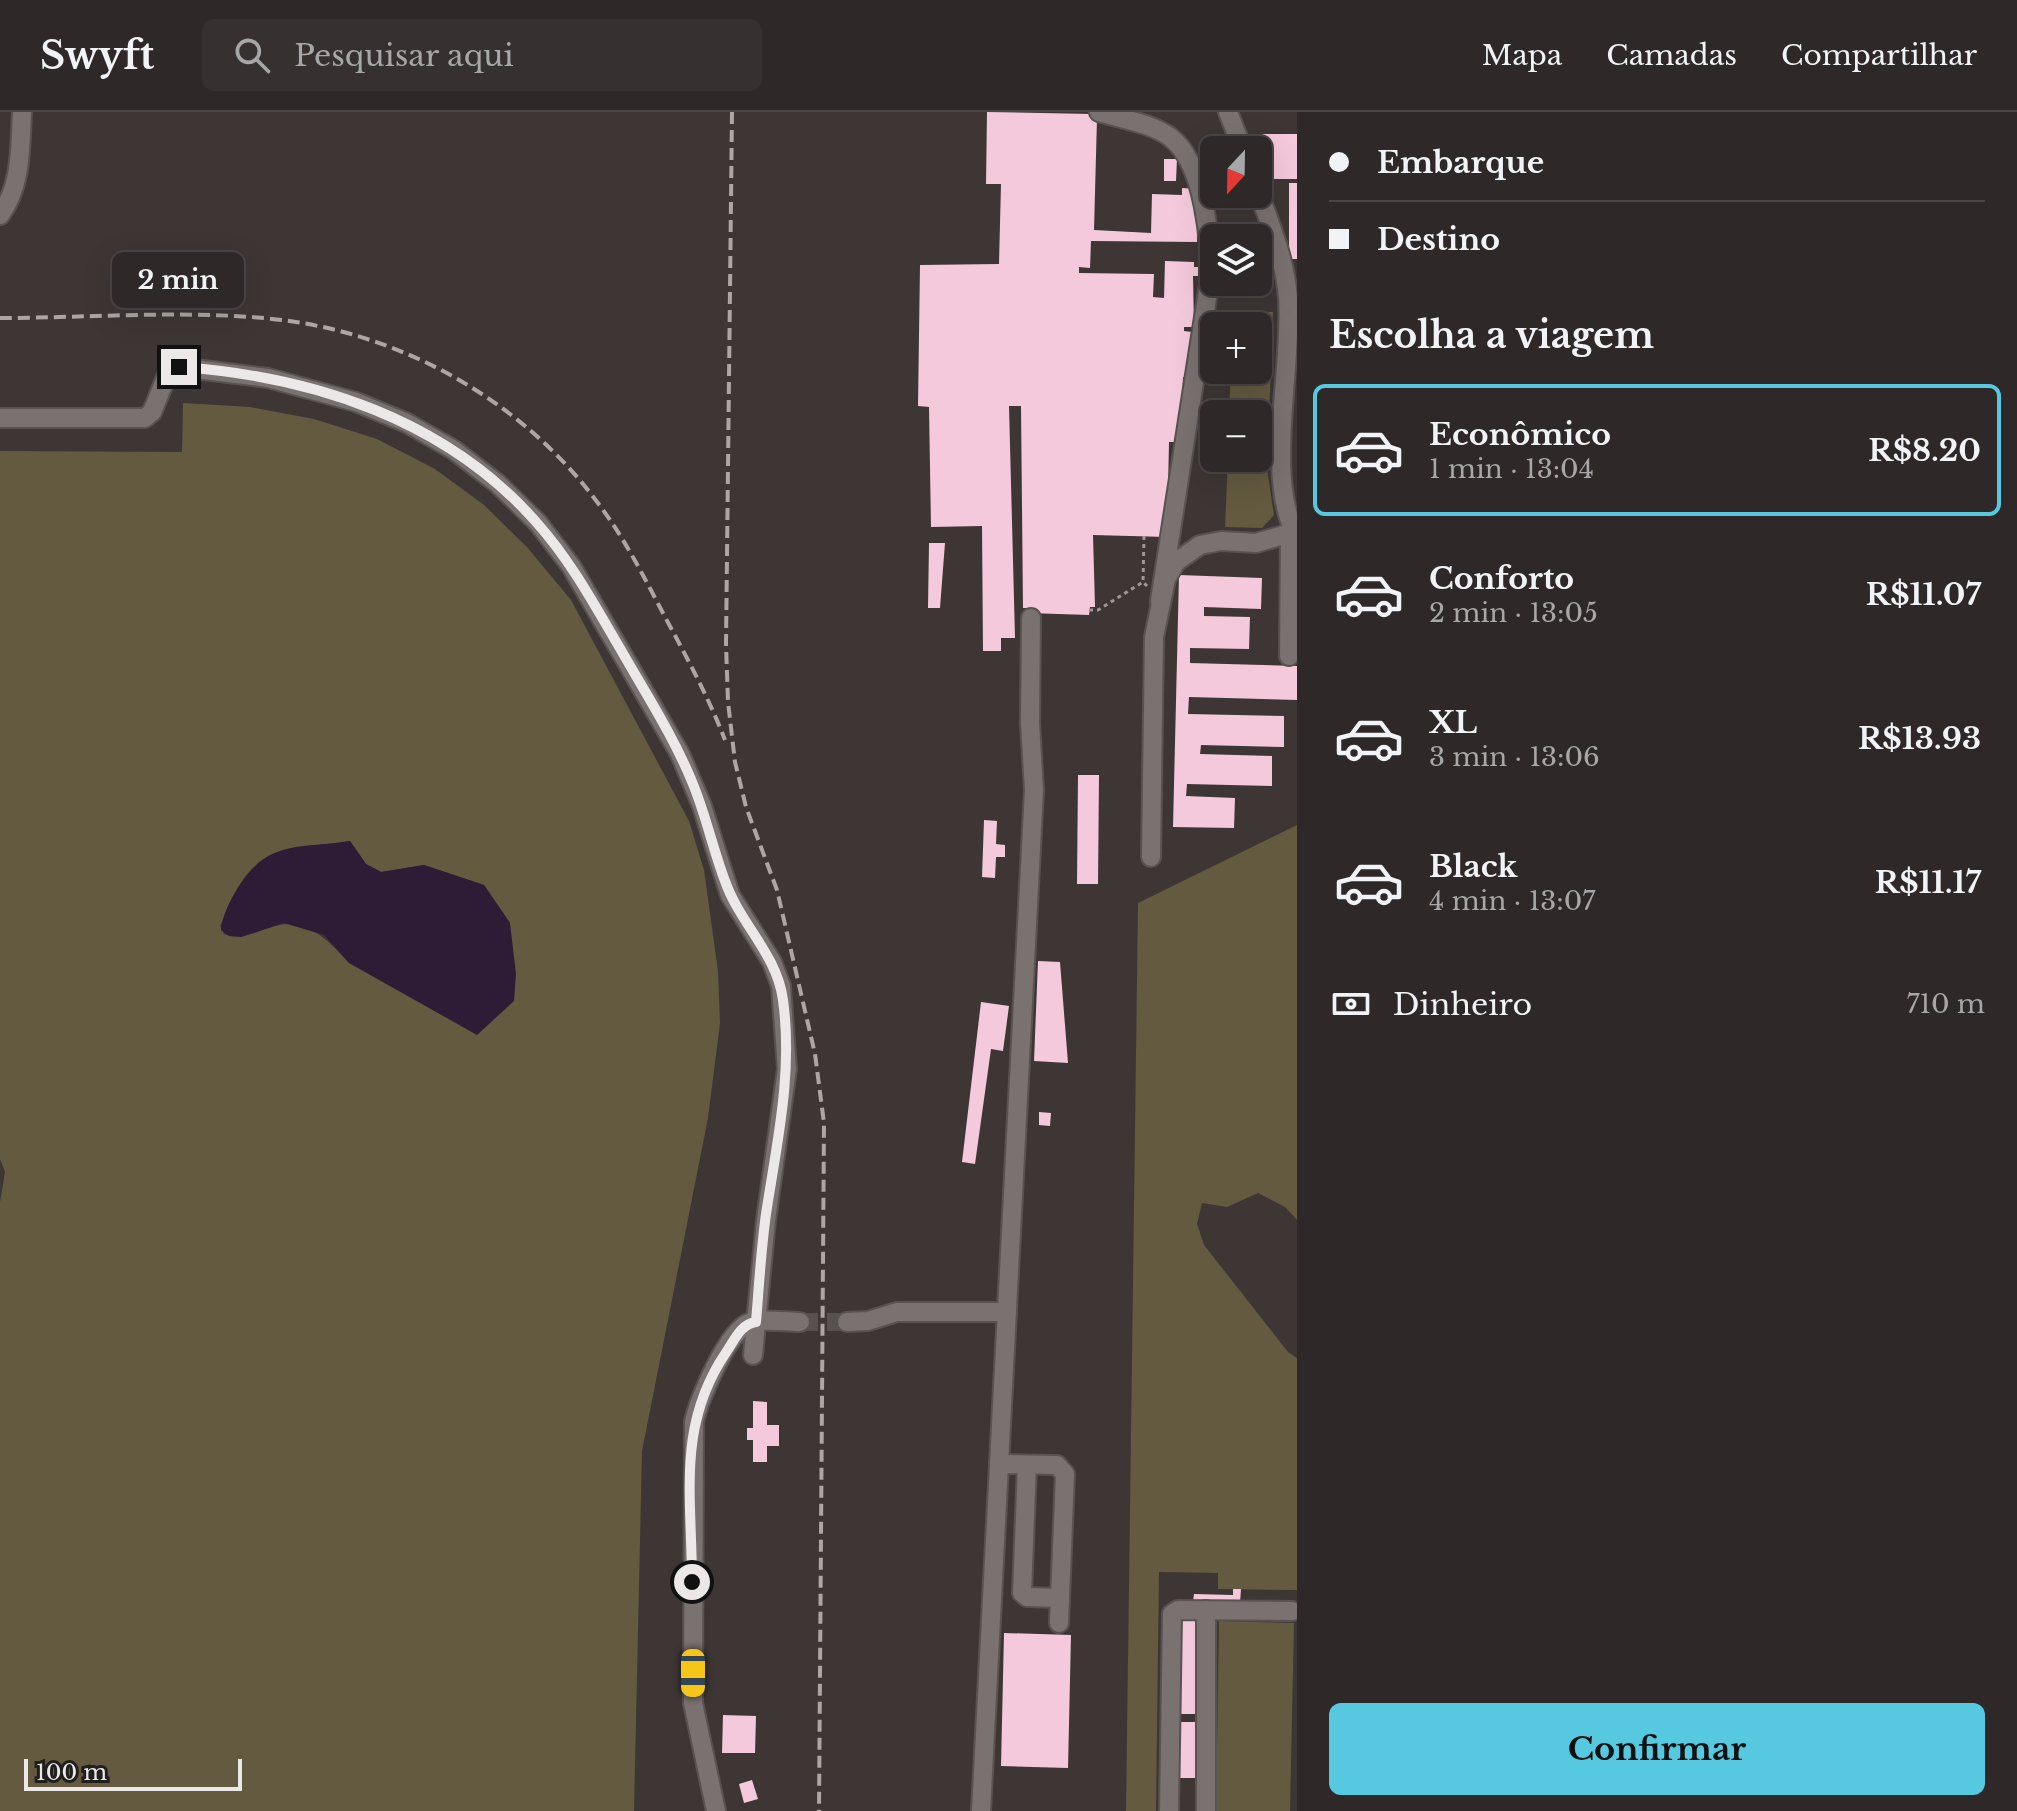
<!DOCTYPE html>
<html lang="pt">
<head>
<meta charset="utf-8">
<style>
	:root { --surface:#2e2828; --page:#363030; --text:#f1f3f6; --muted:#a7a6a8; --line:#494445; --accent:#56c9e0 }
	body { margin:0; font-family:"Libre Baskerville",serif; background:var(--page); color:var(--text); height:100vh; display:flex; flex-direction:column; font-size:30px; white-space:nowrap }
	* { box-sizing:border-box; margin:0 }
	p { font-size:26px; color:var(--muted) }
	.icon { flex:none; width:44px; height:44px; fill:none; stroke:currentColor; stroke-width:2; stroke-linecap:round; stroke-linejoin:round }
	.map { position:relative; flex:1; overflow:hidden }
	.panel { display:flex; flex-direction:column; background:var(--surface); width:720px }
	.panel>* { flex:none }
	.hud { display:grid; align-content:center; height:176px; padding:0 32px; background:var(--surface) }
	.needle { width:52px; rotate:202deg }
	.fabs { position:absolute; left:1200px; top:24px; display:grid; gap:16px }
	.fabs a { display:grid; place-items:center; width:72px; height:72px; border-radius:12px; background:var(--surface); box-shadow:0 8px 32px #0002,0 0 0 2px var(--line); font-size:40px }
	.scale { position:absolute; left:24px; bottom:20px; width:218px; box-sizing:border-box; padding-left:8px; border:4px solid #ede8e8; border-top:0; font-size:22px; line-height:28px; white-space:nowrap; color:#ede8e8; -webkit-text-stroke:6px #211e1e; paint-order:stroke }
	.end { position:absolute; width:36px; height:36px; margin:-18px; border:10px solid #ede8e8; background:#111; box-shadow:0 0 0 4px #111 }
	.from { border-radius:50% }
	.bubble { position:absolute; height:56px; border-radius:12px; background:var(--surface); box-shadow:0 8px 32px #0002,0 0 0 2px var(--line); font-size:26px; font-weight:700; line-height:56px; text-align:center }
	.car { position:absolute; width:24px; height:48px; margin:-24px -12px; border-radius:10px; box-shadow:0 0 6px 2px #0007; background:linear-gradient(#f5c518 24%,#345 0 40%,#f5c518 0 76%,#345 0 86%,#f5c518 0) }
	.hud b { display:flex; align-items:center; gap:28px; height:76px; font-size:30px }
	.hud b+b { border-top:2px solid var(--line) }
	.hud i { width:20px; height:20px; background:var(--text) }
	ul { padding:0; list-style:none }
	li { display:flex; align-items:center; gap:24px; height:132px; margin:0 16px 12px; padding:0 16px; border:4px solid transparent; border-radius:12px }
	li div { flex:1 }
	li b { display:block; font-size:30px }
	li em { font-style:normal; font-weight:700 }
	li.on { border-color:var(--accent) }
	li>.icon { width:72px; height:72px; stroke-width:1.5 }
	h2 { padding:0 32px; font-size:36px; line-height:96px }
	.pay { display:flex; align-items:center; gap:20px; height:88px; padding:0 32px; font-size:30px }
	.pay p { margin-inline-start:auto }
	.action { display:flex; gap:16px; margin-top:auto; padding:16px 32px }
	.action a { flex:1; height:92px; border-radius:12px; background:var(--accent); color:#111; font-size:32px; font-weight:700; line-height:92px; text-align:center }
	header { display:flex; align-items:center; gap:48px; box-sizing:border-box; height:112px; padding:0 40px; background:var(--surface); border-bottom:2px solid var(--line) }
	header strong { font-size:38px }
	nav { display:flex; gap:44px; margin-inline-start:auto; font-size:28px }
	.search { width:560px; height:72px; background:var(--page); display:flex; align-items:center; gap:20px; box-sizing:border-box; padding:0 28px; border-radius:12px; color:var(--muted); font-size:30px }
	main { display:flex; flex:1; min-height:0 }
	.map>svg:first-child { display:block }
	.green { fill:#635a3f; fill-rule:evenodd }
	.water { fill:#2e1b35 }
	.building { fill:#f3c9db }
	.lines { fill:none; stroke-linecap:round; stroke-linejoin:round }
	.minor-tunnel { stroke:#575150; stroke-width:18; stroke-dasharray:18 9; stroke-linecap:butt }
	.minor-casing { stroke:#585251; stroke-width:22 }
	.path { stroke:#9d9797; stroke-width:3; stroke-dasharray:4 4; stroke-linecap:butt }
	.minor { stroke:#7a7271; stroke-width:18 }
	.rail { stroke:#aca6a6; stroke-width:4; stroke-dasharray:12 6; stroke-linecap:butt }
	.route { stroke:#ede8e8; stroke-width:10 }
</style>
</head>
<body>
<header>
<strong>Swyft</strong>
<div class="search"><svg class="icon" aria-label="search" viewBox="0 0 24 24"><circle cx="10" cy="10" r="6"/><path d="M15 15l6 6"/></svg>Pesquisar aqui</div>
<nav><a>Mapa</a><a>Camadas</a><a>Compartilhar</a></nav>
</header>
<main>
<div class="map">
<svg width="1297" height="1699" viewBox="0 0 1297 1699">
	<rect width="100%" height="100%" fill="#3d3635"/>
	<!-- green -->
	<g class="green">
		<polygon points="1234,198 1273,200 1267,357 1274,403 1262,416 1225,415 1228,346 1258,346 1258,302 1229,302 1231,258 1258,258 1258,214 1233,214"/>
		<path d="M 183,291 L 250,295 L 314,307 L 377,327 L 435,357 L 484,393 L 527,435 L 571,488 L 689,709 L 704,758 L 718,859 L 720,911 L 708,1006 L 642,1339 L 634,1699 L 0,1699 L 0,1090 L 5,1060 L 0,1047 L 0,339 L 182,340 ZM 350,729 L 366,752 L 381,760 L 424,753 L 484,773 L 510,811 L 349,851 C 327,826 303,803 268,816 C 252,822 240,828 224,822 L 220,814 L 235,781 L 327,733 Z"/>
		<polygon points="1297,713 1297,1108 1285,1095 1258,1081 1227,1095 1202,1091 1197,1112 1204,1133 1288,1240 1297,1246 1297,1478 1218,1477 1218,1461 1159,1460 1156,1699 1126,1699 1138,791"/>
		<polygon points="1219,1509 1294,1511 1290,1699 1216,1699"/>
	</g>
	<!-- water -->
	<path class="water" d="M 350,729 L 366,752 L 381,760 L 424,753 L 484,773 L 510,811 L 516,862 L 514,889 L 477,923 L 349,851 L 324,823 L 284,811 L 241,825 L 229,824 L 221,818 C 222,804 230,789 237,777 C 267,727 299,737 350,729 Z"/>
	<!-- building -->
	<g class="building">
		<polygon points="987,0 1092,2 1092,6 1097,6 1094,118 1151,121 1152,82 1182,83 1182,76 1197,77 1197,130 1091,129 1090,156 1079,155 1079,161 1154,162 1153,185 1164,186 1165,149 1194,150 1194,155 1201,155 1200,164 1193,164 1194,215 1184,215 1184,219 1192,220 1191,265 1183,265 1181,330 1169,330 1167,425 1093,423 1095,495 1090,495 1089,503 1028,501 1028,496 1023,496 1021,294 1009,294 1015,526 1001,526 1001,539 983,539 982,414 931,415 929,295 918,294 920,153 999,152 1001,72 986,72"/>
		<polygon points="1262,22 1297,22 1297,67 1262,67 1258,42 1262,42"/>
		<polygon points="1164,47 1177,47 1176,69 1164,69"/>
		<rect x="1289" y="71" width="8" height="76"/>
		<polygon points="929,431 945,431 940,496 928,496"/>
		<polygon points="1179,463 1262,466 1261,497 1204,495 1204,504 1250,505 1249,537 1190,536 1190,551 1297,554 1297,588 1189,585 1188,602 1284,604 1284,635 1201,633 1200,642 1272,644 1272,674 1187,672 1186,684 1235,686 1234,716 1173,715"/>
		<polygon points="1078,663 1099,663 1098,772 1077,772"/>
		<polygon points="984,708 997,709 996,732 1005,733 1005,745 996,745 995,766 982,765"/>
		<polygon points="1038,849 1060,850 1068,951 1034,949"/>
		<polygon points="981,890 1009,894 1003,939 991,937 975,1052 962,1050"/>
		<polygon points="1039,1000 1051,1001 1050,1014 1039,1013"/>
		<polygon points="753,1289 767,1290 767,1313 779,1313 779,1334 767,1334 767,1350 753,1350 753,1328 747,1328 747,1316 753,1316"/>
		<polygon points="1233,1477 1241,1477 1240,1491 1193,1490 1194,1482 1233,1483"/>
		<polygon points="1174,1505 1198,1505 1198,1602 1175,1602"/>
		<polygon points="1004,1521 1071,1523 1068,1656 1001,1654"/>
		<polygon points="723,1603 756,1604 755,1641 722,1641"/>
		<polygon points="1174,1610 1199,1610 1198,1666 1173,1666"/>
		<polygon points="752,1668 758,1687 744,1691 739,1672"/>
	</g>
	<g class="lines">
		<!-- minor-tunnel -->
		<polyline class="minor-tunnel" points="800,1210 847,1210"/>
		<!-- minor casing -->
		<g class="minor-casing">
			<g id="minor">
				<path d="M 1099,0 C 1121,7 1151,11 1170,25 C 1204,50 1213,134 1209,173 L 1160,489"/>
				<polyline points="1228,0 1243,38"/>
				<path d="M 1258,79 C 1271,114 1285,148 1288,186 C 1293,255 1264,366 1297,425"/>
				<path d="M 0,103 C 22,74 20,35 22,0"/>
				<polyline points="0,306 145,306 152,300 168,261 179,255 268,266 356,290 407,311 454,338 498,372 538,411 571,454 680,642 702,694 730,783 772,850 781,874 787,957 766,1108 753,1243"/>
				<polyline points="1289,544 1290,422"/>
				<polyline points="1151,745 1154,525 1166,467 1176,450 1200,433 1221,429 1256,431 1294,420"/>
				<polyline points="847,1210 868,1209 897,1200 1007,1200"/>
				<polyline points="999,1352 1057,1353 1065,1362 1059,1511"/>
				<polyline points="1027,1353 1022,1481 1027,1485 1060,1486"/>
				<path d="M 716,1699 L 693,1591 L 694,1310 C 698,1288 728,1219 749,1211 C 763,1206 785,1210 800,1210"/>
				<polyline points="981,1699 1034,678 1030,611 1031,506"/>
				<polyline points="1169,1699 1172,1502 1178,1498 1292,1499"/>
				<polyline points="1206,1699 1206,1498"/>
			</g>
		</g>
		<!-- path -->
		<g class="path">
			<polyline points="1144,424 1143,470 1147,474"/>
			<polyline points="1089,498 1098,498 1143,470"/>
		</g>
		<!-- minor -->
		<use href="#minor" class="minor"/>
		<!-- rail -->
		<g class="rail">
			<polyline points="732,0 726,532 728,590 735,650 746,695 777,778 815,942 824,1011 819,1699"/>
			<path d="M 0,206 C 93,206 205,196 296,210 C 418,229 532,298 603,398 C 627,431 645,467 664,503 C 686,544 708,584 725,628"/>
		</g>
	</g>
	<g class="lines">
		<!-- route -->
		<path class="route" d="M 179,255 C 313,264 447,308 537,411 C 571,449 595,494 621,538 C 646,582 674,625 693,672 C 706,704 713,737 725,769 C 740,812 777,842 783,888 C 793,961 777,1030 766,1102 C 761,1138 759,1174 756,1210 C 741,1212 735,1227 727,1239 C 676,1313 692,1384 692,1470"/>
	</g>
</svg>
<div class="fabs">
<a><svg class="needle" viewBox="-14 -14 28 28"><path d="M0-13l5 13h-10z" fill="#e53935"/><path d="M0 13l5-13h-10z" fill="#a7a6a8"/></svg></a>
<a><svg class="icon" aria-label="layers" viewBox="0 0 24 24"><path d="M12 4l9 5-9 5-9-5zM3 14l9 5 9-5"/></svg></a>
<a>+</a>
<a>−</a>
</div>
<div class="scale">100 m</div>
<i class="end from" style="left:692px;top:1470px"></i>
<i class="end" style="left:179px;top:255px"></i>
<div class="bubble" style="left:112px;top:140px;width:132px">2 min</div>
<i class="car" style="left:693px;top:1561px;rotate:180deg"></i>
</div>
<section class="panel">
<div class="hud">
<b><i class="from"></i>Embarque</b>
<b><i></i>Destino</b>
</div>
<h2>Escolha a viagem</h2>
<ul>
<li class="on"><svg class="icon" aria-label="car" viewBox="0 0 24 24"><path d="M5 17H2v-5l4-1 3-4h7l3 4 3 1v5h-3M9 17h6M6 11h13"/><circle cx="7" cy="17" r="2"/><circle cx="17" cy="17" r="2"/></svg><div><b>Econômico</b><p>1 min · 13:04</p></div><em>R$8.20</em></li>
<li><svg class="icon" aria-label="car" viewBox="0 0 24 24"><path d="M5 17H2v-5l4-1 3-4h7l3 4 3 1v5h-3M9 17h6M6 11h13"/><circle cx="7" cy="17" r="2"/><circle cx="17" cy="17" r="2"/></svg><div><b>Conforto</b><p>2 min · 13:05</p></div><em>R$11.07</em></li>
<li><svg class="icon" aria-label="car" viewBox="0 0 24 24"><path d="M5 17H2v-5l4-1 3-4h7l3 4 3 1v5h-3M9 17h6M6 11h13"/><circle cx="7" cy="17" r="2"/><circle cx="17" cy="17" r="2"/></svg><div><b>XL</b><p>3 min · 13:06</p></div><em>R$13.93</em></li>
<li><svg class="icon" aria-label="car" viewBox="0 0 24 24"><path d="M5 17H2v-5l4-1 3-4h7l3 4 3 1v5h-3M9 17h6M6 11h13"/><circle cx="7" cy="17" r="2"/><circle cx="17" cy="17" r="2"/></svg><div><b>Black</b><p>4 min · 13:07</p></div><em>R$11.17</em></li>
</ul>
<div class="pay"><svg class="icon" aria-label="cash" viewBox="0 0 24 24"><path d="M3 7h18v10H3z"/><circle cx="12" cy="12" r="2"/></svg>Dinheiro<p>710 m</p></div>
<div class="action"><a>Confirmar</a></div>
</section>
</main>
</body>
</html>
